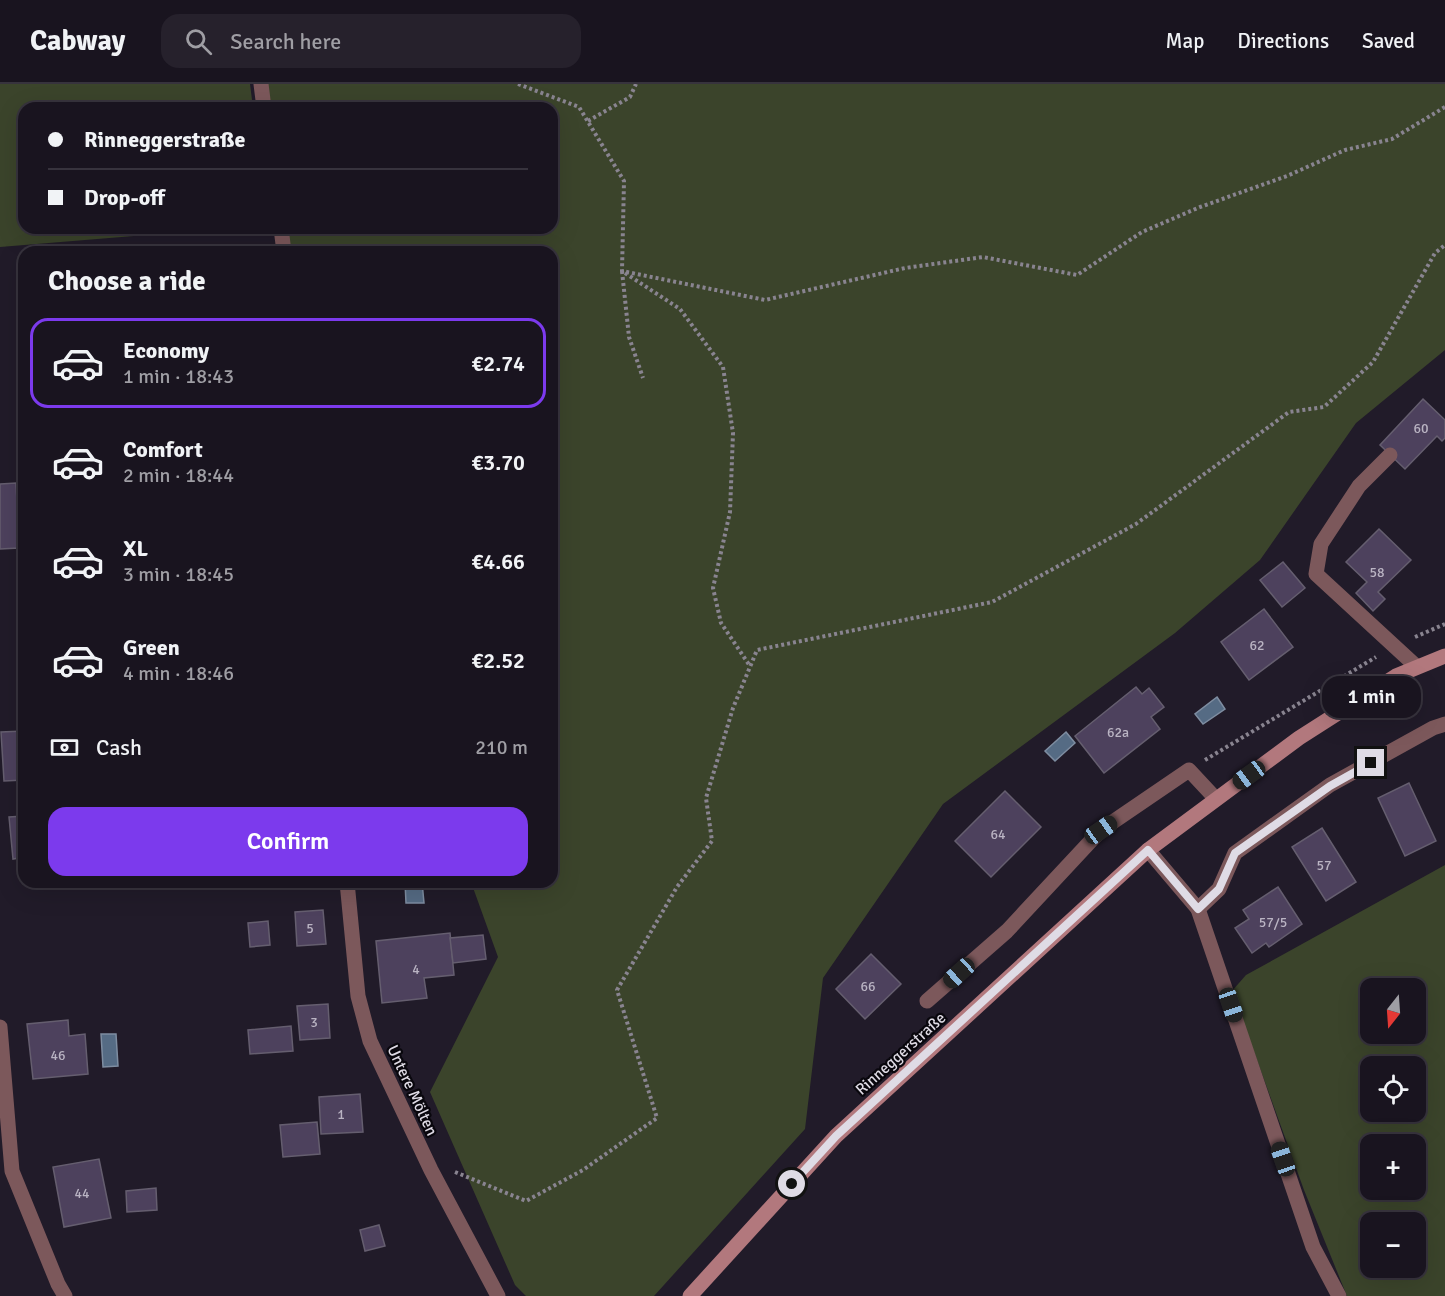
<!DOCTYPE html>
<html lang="en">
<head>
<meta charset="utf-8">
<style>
	:root { --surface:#19141f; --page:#26212c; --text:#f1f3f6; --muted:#9f9ea4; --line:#37333d; --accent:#7c3aed }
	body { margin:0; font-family:Signika,sans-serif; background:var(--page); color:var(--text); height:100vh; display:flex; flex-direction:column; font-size:22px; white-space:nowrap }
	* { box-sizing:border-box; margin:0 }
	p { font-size:20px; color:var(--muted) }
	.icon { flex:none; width:33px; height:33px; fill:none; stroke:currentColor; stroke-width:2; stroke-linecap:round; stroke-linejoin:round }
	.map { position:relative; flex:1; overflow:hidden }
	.side { position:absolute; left:18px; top:162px; width:540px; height:642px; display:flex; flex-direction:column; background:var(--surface); border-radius:18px; box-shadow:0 6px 24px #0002,0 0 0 2px var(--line) }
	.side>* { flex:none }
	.top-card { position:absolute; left:18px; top:18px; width:540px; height:132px; border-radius:18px; box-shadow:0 6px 24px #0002,0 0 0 2px var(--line); display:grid; align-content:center; height:132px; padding:0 30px; background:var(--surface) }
	.needle { width:39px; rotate:197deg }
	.fabs { position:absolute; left:1360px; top:894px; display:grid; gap:12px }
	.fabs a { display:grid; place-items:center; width:66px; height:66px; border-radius:12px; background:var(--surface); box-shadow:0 6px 24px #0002,0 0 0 2px var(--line); font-size:30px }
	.end { position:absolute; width:27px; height:27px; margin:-14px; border:8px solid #dfdbe5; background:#111; box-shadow:0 0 0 3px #111 }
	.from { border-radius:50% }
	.bubble { position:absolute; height:42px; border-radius:18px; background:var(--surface); box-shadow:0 6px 24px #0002,0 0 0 2px var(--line); font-size:20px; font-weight:600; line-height:42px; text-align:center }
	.car { position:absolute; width:18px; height:36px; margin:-18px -9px; border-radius:8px; box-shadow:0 0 4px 2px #0007; background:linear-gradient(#222 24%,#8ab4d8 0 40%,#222 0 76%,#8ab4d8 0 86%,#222 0) }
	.top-card b { display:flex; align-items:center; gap:21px; height:57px; font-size:22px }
	.top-card b+b { border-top:2px solid var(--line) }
	.top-card i { width:15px; height:15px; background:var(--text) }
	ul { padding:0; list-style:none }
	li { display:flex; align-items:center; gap:18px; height:90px; margin:0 12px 9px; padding:0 18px; border:3px solid transparent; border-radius:18px }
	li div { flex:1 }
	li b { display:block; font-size:22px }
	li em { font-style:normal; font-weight:600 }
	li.active { border-color:var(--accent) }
	li>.icon { width:54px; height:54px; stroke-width:1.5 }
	h2 { padding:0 30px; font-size:27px; line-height:72px }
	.pay { display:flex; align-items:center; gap:15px; height:66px; padding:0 30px; font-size:22px }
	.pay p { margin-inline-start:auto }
	.cta { display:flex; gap:12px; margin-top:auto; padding:12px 30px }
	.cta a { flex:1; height:69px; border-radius:18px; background:var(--accent); color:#fff; font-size:24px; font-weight:600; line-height:69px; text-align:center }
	header { display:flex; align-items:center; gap:36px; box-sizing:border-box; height:84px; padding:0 30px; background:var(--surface); border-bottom:2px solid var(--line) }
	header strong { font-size:28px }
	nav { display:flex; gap:33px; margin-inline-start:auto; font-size:21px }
	.search { width:420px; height:54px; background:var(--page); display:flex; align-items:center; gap:15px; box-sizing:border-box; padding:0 21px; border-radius:18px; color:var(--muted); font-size:22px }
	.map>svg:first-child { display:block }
	.green { fill:#3b442b; fill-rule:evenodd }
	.water { fill:#556b84; stroke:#7e8da1; stroke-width:1.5 }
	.building { fill:#4d415d; stroke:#655e6f; stroke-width:1.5 }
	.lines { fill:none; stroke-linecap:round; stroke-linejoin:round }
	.path { stroke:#898490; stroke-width:4; stroke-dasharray:3 3; stroke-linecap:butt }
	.service { stroke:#7c585b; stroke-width:15 }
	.minor { stroke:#7c585b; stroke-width:15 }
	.secondary { stroke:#b2787d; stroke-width:15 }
	.route { stroke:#dfdbe5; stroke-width:8 }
	.labels { text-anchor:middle; stroke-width:4.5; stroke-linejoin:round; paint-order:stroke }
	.number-label { font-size:14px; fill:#bab4c3 }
	.street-label { font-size:16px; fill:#dfdbe5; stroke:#09070d }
</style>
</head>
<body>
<header>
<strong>Cabway</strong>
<div class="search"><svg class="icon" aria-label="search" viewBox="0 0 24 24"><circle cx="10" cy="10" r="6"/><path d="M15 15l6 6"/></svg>Search here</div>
<nav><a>Map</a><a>Directions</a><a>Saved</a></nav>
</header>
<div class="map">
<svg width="1445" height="1212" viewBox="0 0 1445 1212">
	<rect width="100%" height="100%" fill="#211b29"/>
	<!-- green -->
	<g class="green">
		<polygon points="0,0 250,0 253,24 24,24 24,144 231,144 0,163"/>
		<polygon points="267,0 1445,0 1445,266 1356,339 1260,476 1175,549 943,720 823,894 805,1045 654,1212 526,1212 515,1201 430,1008 498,873 471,798 552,798 552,168 290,168 287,144 552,144 552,24 270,24"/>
		<path d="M 1445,781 L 1445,1212 L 1347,1212 L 1304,1106 L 1232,907 L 1246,891 ZM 1371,904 L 1416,904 L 1416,950 L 1371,950 ZM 1371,982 L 1416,982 L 1416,1028 L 1371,1028 ZM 1371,1060 L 1416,1060 L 1416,1106 L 1371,1106 ZM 1371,1138 L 1416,1138 L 1416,1184 L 1371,1184 Z"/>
	</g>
	<!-- water -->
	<g class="water">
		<polygon points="1217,613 1225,625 1203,640 1195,630"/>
		<polygon points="1066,648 1075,659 1055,677 1045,667"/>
		<polygon points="405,798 422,798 424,819 406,819"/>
		<polygon points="101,950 116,950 118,982 103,983"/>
	</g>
	<!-- building -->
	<g class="building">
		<polygon points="1423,315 1445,336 1445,354 1442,357 1437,352 1405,385 1380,361"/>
		<polygon points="16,399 17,418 24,418 24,447 17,448 19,464 0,465 0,400"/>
		<polygon points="1379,445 1411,476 1378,508 1385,515 1373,527 1356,509 1367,498 1346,478"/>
		<polygon points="1283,478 1305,504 1282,523 1260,496"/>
		<polygon points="1264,525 1293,563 1249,596 1221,558"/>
		<polygon points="1136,603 1142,610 1149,604 1164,623 1151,633 1160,645 1104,689 1075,652"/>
		<polygon points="24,647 24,696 4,697 1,648"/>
		<polygon points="1409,699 1436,757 1405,772 1378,714"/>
		<polygon points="1005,707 1041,743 991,793 955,757"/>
		<polygon points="24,732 24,773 13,775 9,733"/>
		<polygon points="1322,744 1356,798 1326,817 1292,763"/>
		<polygon points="1278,803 1302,840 1269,863 1266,859 1252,869 1235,844 1249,835 1243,826"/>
		<polygon points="323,826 326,860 297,862 295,828"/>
		<polygon points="268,837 270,861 250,863 248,839"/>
		<polygon points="450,849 454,891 424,894 427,914 382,919 376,857"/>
		<polygon points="483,851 486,875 453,879 450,854"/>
		<polygon points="871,870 901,900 865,935 836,905"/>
		<polygon points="328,920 330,954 300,956 297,922"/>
		<polygon points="68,936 69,952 85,950 88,990 33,995 27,940"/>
		<polygon points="291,942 293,967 250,970 248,946"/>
		<polygon points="360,1010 363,1048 321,1050 319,1013"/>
		<polygon points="317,1038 320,1070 283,1073 280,1041"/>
		<polygon points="99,1075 111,1134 64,1143 53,1083"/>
		<polygon points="156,1104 157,1126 127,1128 126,1107"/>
		<polygon points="379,1141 385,1162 365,1167 360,1146"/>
	</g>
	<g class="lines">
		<!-- path -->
		<g class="path">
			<polyline points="518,0 579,23 624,97 622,187 765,216 905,184 983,173 1077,191 1142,148 1200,123 1287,92 1345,66 1392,55 1445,23"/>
			<polyline points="588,37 630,13 636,0"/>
			<polyline points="622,187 629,253 643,294"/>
			<polyline points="625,189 680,225 723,283 733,349 730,428 713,504 721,539 750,582"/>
			<polyline points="1415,553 1445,540"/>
			<polyline points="1205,676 1376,573"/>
			<polyline points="455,1088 526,1117 583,1086 657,1034 617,906 677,803 712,757 706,714 733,624 757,566 992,518 1136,440 1289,328 1324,323 1373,278 1435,169 1445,161"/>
		</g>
		<!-- service -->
		<g class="service">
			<polyline points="1390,371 1359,402 1321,460 1316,490 1417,583"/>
			<polyline points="1148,766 1198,825 1313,1163 1339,1212"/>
			<polyline points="1198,825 1219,805 1235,769 1330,701 1433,644 1445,640"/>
			<polyline points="927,917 1007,847 1101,746 1189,686 1216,715"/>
		</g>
		<!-- minor -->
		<g class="minor">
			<polyline points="261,0 264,24"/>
			<polyline points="281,144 284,168"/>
			<polyline points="347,798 358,912 370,957 431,1086 498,1212"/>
			<polyline points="0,943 12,1087 58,1200 65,1212"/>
		</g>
		<!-- secondary -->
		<polyline class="secondary" points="690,1212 836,1052 1148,766 1299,654 1396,592 1445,572"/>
	</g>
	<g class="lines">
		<!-- route -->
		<polyline class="route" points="792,1100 836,1052 1148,766 1198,825 1219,805 1235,769 1330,702 1371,679"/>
	</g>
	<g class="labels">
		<!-- number labels -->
		<g class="number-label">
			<text x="1421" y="349">60</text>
			<text x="1377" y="493">58</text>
			<text x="1257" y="566">62</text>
			<text x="1118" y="653">62a</text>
			<text x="998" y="755">64</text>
			<text x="1324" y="786">57</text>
			<text x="1273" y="843">57/5</text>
			<text x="310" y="849">5</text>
			<text x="416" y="890">4</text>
			<text x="868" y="907">66</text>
			<text x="314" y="943">3</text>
			<text x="58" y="976">46</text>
			<text x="341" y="1035">1</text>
			<text x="82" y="1114">44</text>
		</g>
		<!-- street labels -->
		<g class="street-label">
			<text transform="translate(900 969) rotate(-42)" y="6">Rinneggerstraße</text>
			<text transform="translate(413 1006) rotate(65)" y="6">Untere Mölten</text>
		</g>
	</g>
</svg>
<div class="fabs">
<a><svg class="needle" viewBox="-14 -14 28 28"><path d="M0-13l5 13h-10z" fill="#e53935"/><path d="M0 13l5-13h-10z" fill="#9f9ea4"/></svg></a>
<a><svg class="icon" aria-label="locate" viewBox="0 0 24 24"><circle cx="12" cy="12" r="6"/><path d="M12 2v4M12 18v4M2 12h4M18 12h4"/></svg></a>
<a>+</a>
<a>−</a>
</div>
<i class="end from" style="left:792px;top:1100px"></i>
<i class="end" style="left:1371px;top:679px"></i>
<div class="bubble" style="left:1322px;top:592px;width:99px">1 min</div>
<i class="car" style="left:1249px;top:691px;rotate:234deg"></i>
<i class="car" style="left:1101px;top:746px;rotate:55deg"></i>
<i class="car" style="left:959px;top:889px;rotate:228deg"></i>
<i class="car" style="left:1231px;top:921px;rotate:161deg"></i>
<i class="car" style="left:1283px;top:1075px;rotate:341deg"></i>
<div class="top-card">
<b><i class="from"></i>Rinneggerstraße</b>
<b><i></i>Drop-off</b>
</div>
<section class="side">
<h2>Choose a ride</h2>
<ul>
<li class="active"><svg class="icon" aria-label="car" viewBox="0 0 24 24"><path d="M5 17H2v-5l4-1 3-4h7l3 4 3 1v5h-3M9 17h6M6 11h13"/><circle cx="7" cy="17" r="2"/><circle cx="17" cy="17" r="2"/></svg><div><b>Economy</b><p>1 min · 18:43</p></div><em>€2.74</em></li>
<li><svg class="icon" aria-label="car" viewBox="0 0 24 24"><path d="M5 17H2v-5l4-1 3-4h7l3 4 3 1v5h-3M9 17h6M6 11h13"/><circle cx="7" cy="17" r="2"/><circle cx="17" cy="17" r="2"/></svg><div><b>Comfort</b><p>2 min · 18:44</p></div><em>€3.70</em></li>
<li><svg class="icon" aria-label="car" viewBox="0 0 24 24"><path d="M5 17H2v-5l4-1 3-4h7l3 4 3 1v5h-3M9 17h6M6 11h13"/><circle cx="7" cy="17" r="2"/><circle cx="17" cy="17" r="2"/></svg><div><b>XL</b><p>3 min · 18:45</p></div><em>€4.66</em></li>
<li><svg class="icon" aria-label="car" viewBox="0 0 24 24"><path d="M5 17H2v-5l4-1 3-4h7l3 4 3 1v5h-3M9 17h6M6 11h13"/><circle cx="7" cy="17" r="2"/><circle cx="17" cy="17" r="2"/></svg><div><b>Green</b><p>4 min · 18:46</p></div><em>€2.52</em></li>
</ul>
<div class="pay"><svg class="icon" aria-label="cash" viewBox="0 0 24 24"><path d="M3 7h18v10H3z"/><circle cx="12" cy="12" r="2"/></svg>Cash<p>210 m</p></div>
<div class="cta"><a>Confirm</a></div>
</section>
</div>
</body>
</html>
